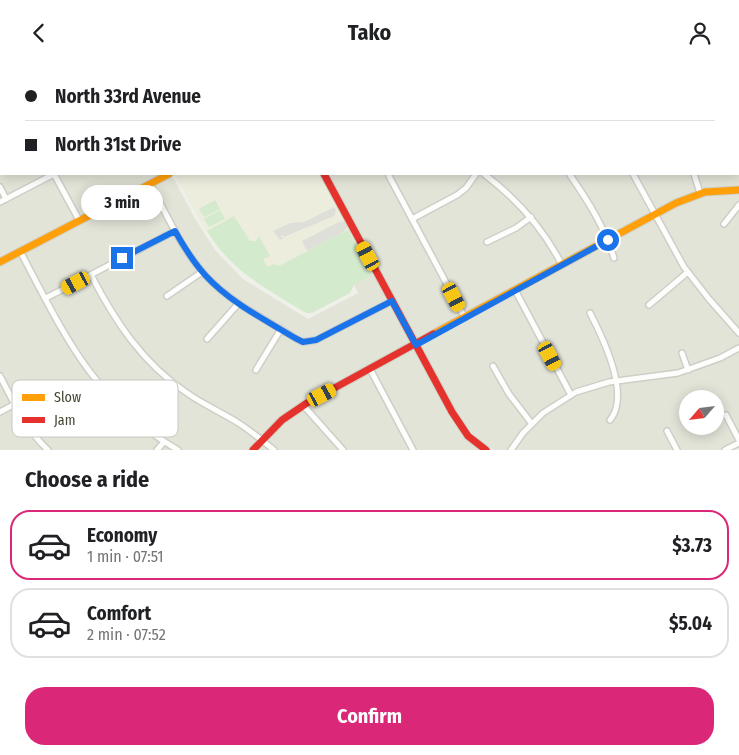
<!DOCTYPE html>
<html lang="en">
<head>
<meta charset="utf-8">
<style>
	:root { --surface:#fff; --page:#f2f2f2; --text:#202124; --muted:#757577; --line:#e0e0e0; --accent:#db2777 }
	body { margin:0; font-family:"Fira Sans Condensed",sans-serif; background:var(--page); color:var(--text); height:100vh; display:flex; flex-direction:column; font-size:19px; white-space:nowrap }
	* { box-sizing:border-box; margin:0 }
	p { font-size:16px; color:var(--muted) }
	.icon { flex:none; width:28px; height:28px; fill:none; stroke:currentColor; stroke-width:2; stroke-linecap:round; stroke-linejoin:round }
	.map { position:relative; height:385px; overflow:hidden }
	.side { display:flex; flex-direction:column; background:var(--surface); flex:1 }
	.side>* { flex:none }
	.banner { position:absolute; left:0px; top:0px; width:740px; height:110px; box-shadow:0 2px 12px #0003; display:grid; align-content:center; height:110px; padding:0 25px; background:var(--surface) }
	.needle { width:32px; rotate:242deg }
	.controls { position:absolute; left:679px; top:325px; display:grid; gap:10px }
	.controls a { display:grid; place-items:center; width:45px; height:45px; border-radius:50%; background:var(--surface); box-shadow:0 2px 12px #0003; font-size:25px }
	.end { position:absolute; width:22px; height:22px; margin:-11px; border:6px solid #1a73e8; background:#fff; box-shadow:0 0 0 2px #fff }
	.from { border-radius:50% }
	.bubble { position:absolute; height:35px; border-radius:18px; background:var(--surface); box-shadow:0 2px 12px #0003; font-size:16px; font-weight:700; line-height:35px; text-align:center }
	.car { position:absolute; width:15px; height:30px; margin:-15px -8px; border-radius:6px; box-shadow:0 0 4px 1px #0007; background:linear-gradient(#f5c518 24%,#345 0 40%,#f5c518 0 76%,#345 0 86%,#f5c518 0) }
	.banner b { display:flex; align-items:center; gap:18px; height:48px; font-size:19px }
	.banner b+b { border-top:1px solid var(--line) }
	.banner i { width:12px; height:12px; background:var(--text) }
	ul { padding:0; list-style:none }
	li { display:flex; align-items:center; gap:15px; height:70px; margin:0 10px 8px; padding:0 15px; border:2px solid var(--line); border-radius:20px }
	li div { flex:1 }
	li b { display:block; font-size:19px }
	li em { font-style:normal; font-weight:700 }
	li.selected { border-color:var(--accent) }
	li>.icon { width:45px; height:45px; stroke-width:1.5 }
	h2 { padding:0 25px; font-size:22px; line-height:60px }
	.cta { display:flex; gap:10px; margin-top:auto; padding:10px 25px }
	.cta a { flex:1; height:58px; border-radius:20px; background:var(--accent); color:#fff; font-size:20px; font-weight:700; line-height:58px; text-align:center }
	header { display:flex; justify-content:space-between; align-items:center; height:65px; padding:0 25px; background:var(--surface); font-size:22px; font-weight:700 }
	.map>svg:first-child { display:block }
	.residential { fill:#e3e4d8; fill-rule:evenodd }
	.education { fill:#eceddd }
	.green { fill:#d3eacc }
	.parking { fill:#dfdfda }
	.lines { fill:none; stroke-linecap:round; stroke-linejoin:round }
	.street-casing { stroke:#cecec8; stroke-width:8 }
	.slow-casing { stroke:#cfd0c4; stroke-width:9 }
	.jam-casing { stroke:#cfd0c4; stroke-width:9 }
	.street { stroke:#fdfdfc; stroke-width:5 }
	.slow { stroke:#ff9f0a; stroke-width:7 }
	.jam { stroke:#e5322d; stroke-width:7 }
	.route { stroke:#1a73e8; stroke-width:6 }
	.key { fill:#fff; stroke:#c8c8c3; stroke-width:1 }
	.key-label { font-size:14px; fill:#464637 }
</style>
</head>
<body>
<header><svg class="icon" aria-label="back" viewBox="0 0 24 24"><path d="M15 5l-7 7 7 7"/></svg>Tako<svg class="icon" aria-label="person" viewBox="0 0 24 24"><circle cx="12" cy="8" r="4"/><path d="M4 21q1-7 8-7t8 7"/></svg></header>
<div class="map">
<svg width="739" height="385" viewBox="0 0 739 385">
	<rect width="100%" height="100%" fill="#f0f0eb"/>
	<!-- residential -->
	<g class="residential">
		<polygon points="0,0 26,1 1,1 1,109 160,109 0,193"/>
		<polygon points="28,0 192,0 190,1"/>
		<path d="M 386,0 L 739,0 L 739,264 L 735,267 L 739,272 L 739,376 L 721,385 L 495,385 L 489,382 L 473,369 L 456,348 L 330,111 L 334,109 L 739,109 L 739,1 L 383,1 ZM 688,334 L 715,334 L 715,361 L 688,361 Z"/>
		<polygon points="173,112 194,152 215,185 243,214 308,254 358,228 354,220 373,209 451,355 465,373 479,385 0,385 0,201"/>
	</g>
	<!-- education -->
	<polygon class="education" points="178,109 320,109 373,209 354,220 350,228 312,248 306,248 244,209 218,183 197,150 175,110"/>
	<!-- green -->
	<g class="green">
		<polygon points="215,135 220,144 204,152 199,144"/>
		<polygon points="220,145 225,154 209,162 204,154"/>
		<path d="M 234,151 L 250,176 L 256,176 L 259,171 L 270,191 L 263,194 L 267,202 L 274,199 L 279,201 L 348,165 L 372,210 L 354,220 L 350,228 L 312,248 L 306,248 C 267,224 232,207 207,166 Z"/>
	</g>
	<!-- parking -->
	<g class="parking">
		<polygon points="334,142 336,145 334,151 284,172 282,169 281,172 284,173 280,175 273,166 290,158 304,157"/>
		<polygon points="345,156 348,162 342,168 307,186 302,176 337,158"/>
	</g>
	<g class="lines">
		<!-- street casing -->
		<g class="street-casing">
			<g id="street">
				<polyline points="56,0 57,1"/>
				<polyline points="164,0 165,1"/>
				<polyline points="317,0 318,1"/>
				<polyline points="393,0 393,1"/>
				<polyline points="452,0 453,1"/>
				<polyline points="576,0 576,1"/>
				<polyline points="634,0 635,1"/>
				<polyline points="119,1 121,0"/>
				<polyline points="544,1 547,0"/>
				<polyline points="663,1 666,0"/>
				<polyline points="0,8 1,10"/>
				<polyline points="54,109 79,155"/>
				<path d="M 484,109 C 517,134 543,163 562,200"/>
				<polyline points="633,109 684,202 709,234 739,268"/>
				<polyline points="694,109 700,128"/>
				<path d="M 570,110 C 588,136 605,163 614,193"/>
				<polyline points="389,111 465,253"/>
				<path d="M 150,119 C 167,150 182,185 206,211 C 231,238 265,254 295,273 L 303,277 L 316,275 L 392,236"/>
				<polyline points="0,122 6,134"/>
				<polyline points="0,137 54,109"/>
				<polyline points="412,154 457,130 466,123 476,109"/>
				<polyline points="724,159 739,140"/>
				<polyline points="487,177 516,163 531,152"/>
				<path d="M 20,186 C 64,269 93,336 178,385"/>
				<path d="M 91,210 C 115,256 142,298 187,328 C 204,340 223,348 240,359 C 252,367 263,376 274,385"/>
				<polyline points="515,225 571,330"/>
				<polyline points="167,231 202,207"/>
				<polyline points="46,233 175,166"/>
				<polyline points="649,240 688,207"/>
				<path d="M 590,248 C 603,273 631,330 610,355"/>
				<polyline points="207,274 238,239"/>
				<polyline points="682,288 688,305"/>
				<polyline points="493,301 509,329 532,359"/>
				<polyline points="370,304 413,385"/>
				<polyline points="256,305 281,264"/>
				<path d="M 0,311 C 14,338 26,365 48,385"/>
				<polyline points="303,340 343,385"/>
				<polyline points="0,347 15,339"/>
				<polyline points="726,350 739,375"/>
				<polyline points="667,366 677,385"/>
				<polyline points="157,385 164,377"/>
				<polyline points="511,385 523,368 543,348 576,327 609,317 678,308 720,293 739,283"/>
				<polyline points="725,385 739,378"/>
			</g>
		</g>
		<!-- slow casing -->
		<g class="slow-casing">
			<g id="slow">
				<polyline points="374,1 376,0"/>
				<polyline points="0,197 169,109"/>
				<polyline points="433,269 676,138 705,127 739,125"/>
			</g>
		</g>
		<!-- jam casing -->
		<g class="jam-casing">
			<g id="jam">
				<polyline points="324,109 452,347 468,371 486,385"/>
				<polyline points="253,385 282,355 307,338 433,269"/>
			</g>
		</g>
		<!-- street -->
		<use href="#street" class="street"/>
		<!-- slow -->
		<use href="#slow" class="slow"/>
		<!-- jam -->
		<use href="#jam" class="jam"/>
	</g>
	<g class="lines">
		<!-- route -->
		<path class="route" d="M 122,193 L 175,166 C 184,182 193,197 206,211 C 231,238 264,254 295,273 L 303,277 L 316,275 L 392,236 L 416,280 L 608,175"/>
	</g>
	<!-- legend -->
	<rect x="12" y="315" width="166" height="57" rx="8" class="key"/>
	<rect x="22" y="329" width="23" height="7" fill="#ff9f0a"/>
	<rect x="22" y="352" width="23" height="6" fill="#e5322d"/>
	<g class="key-label">
		<text x="54" y="337">Slow</text>
		<text x="54" y="360">Jam</text>
	</g>
</svg>
<div class="controls">
<a><svg class="needle" viewBox="-14 -14 28 28"><path d="M0-13l5 13h-10z" fill="#e53935"/><path d="M0 13l5-13h-10z" fill="#757577"/></svg></a>
</div>
<i class="end from" style="left:608px;top:175px"></i>
<i class="end" style="left:122px;top:193px"></i>
<div class="bubble" style="left:81px;top:120px;width:82px">3 min</div>
<i class="car" style="left:368px;top:191px;rotate:332deg"></i>
<i class="car" style="left:76px;top:218px;rotate:242deg"></i>
<i class="car" style="left:454px;top:232px;rotate:152deg"></i>
<i class="car" style="left:550px;top:291px;rotate:152deg"></i>
<i class="car" style="left:322px;top:330px;rotate:62deg"></i>
<div class="banner">
<b><i class="from"></i>North 33rd Avenue</b>
<b><i></i>North 31st Drive</b>
</div>
</div>
<section class="side">
<h2>Choose a ride</h2>
<ul>
<li class="selected"><svg class="icon" aria-label="car" viewBox="0 0 24 24"><path d="M5 17H2v-5l4-1 3-4h7l3 4 3 1v5h-3M9 17h6M6 11h13"/><circle cx="7" cy="17" r="2"/><circle cx="17" cy="17" r="2"/></svg><div><b>Economy</b><p>1 min · 07:51</p></div><em>$3.73</em></li>
<li><svg class="icon" aria-label="car" viewBox="0 0 24 24"><path d="M5 17H2v-5l4-1 3-4h7l3 4 3 1v5h-3M9 17h6M6 11h13"/><circle cx="7" cy="17" r="2"/><circle cx="17" cy="17" r="2"/></svg><div><b>Comfort</b><p>2 min · 07:52</p></div><em>$5.04</em></li>
</ul>
<div class="cta"><a>Confirm</a></div>
</section>
</body>
</html>
